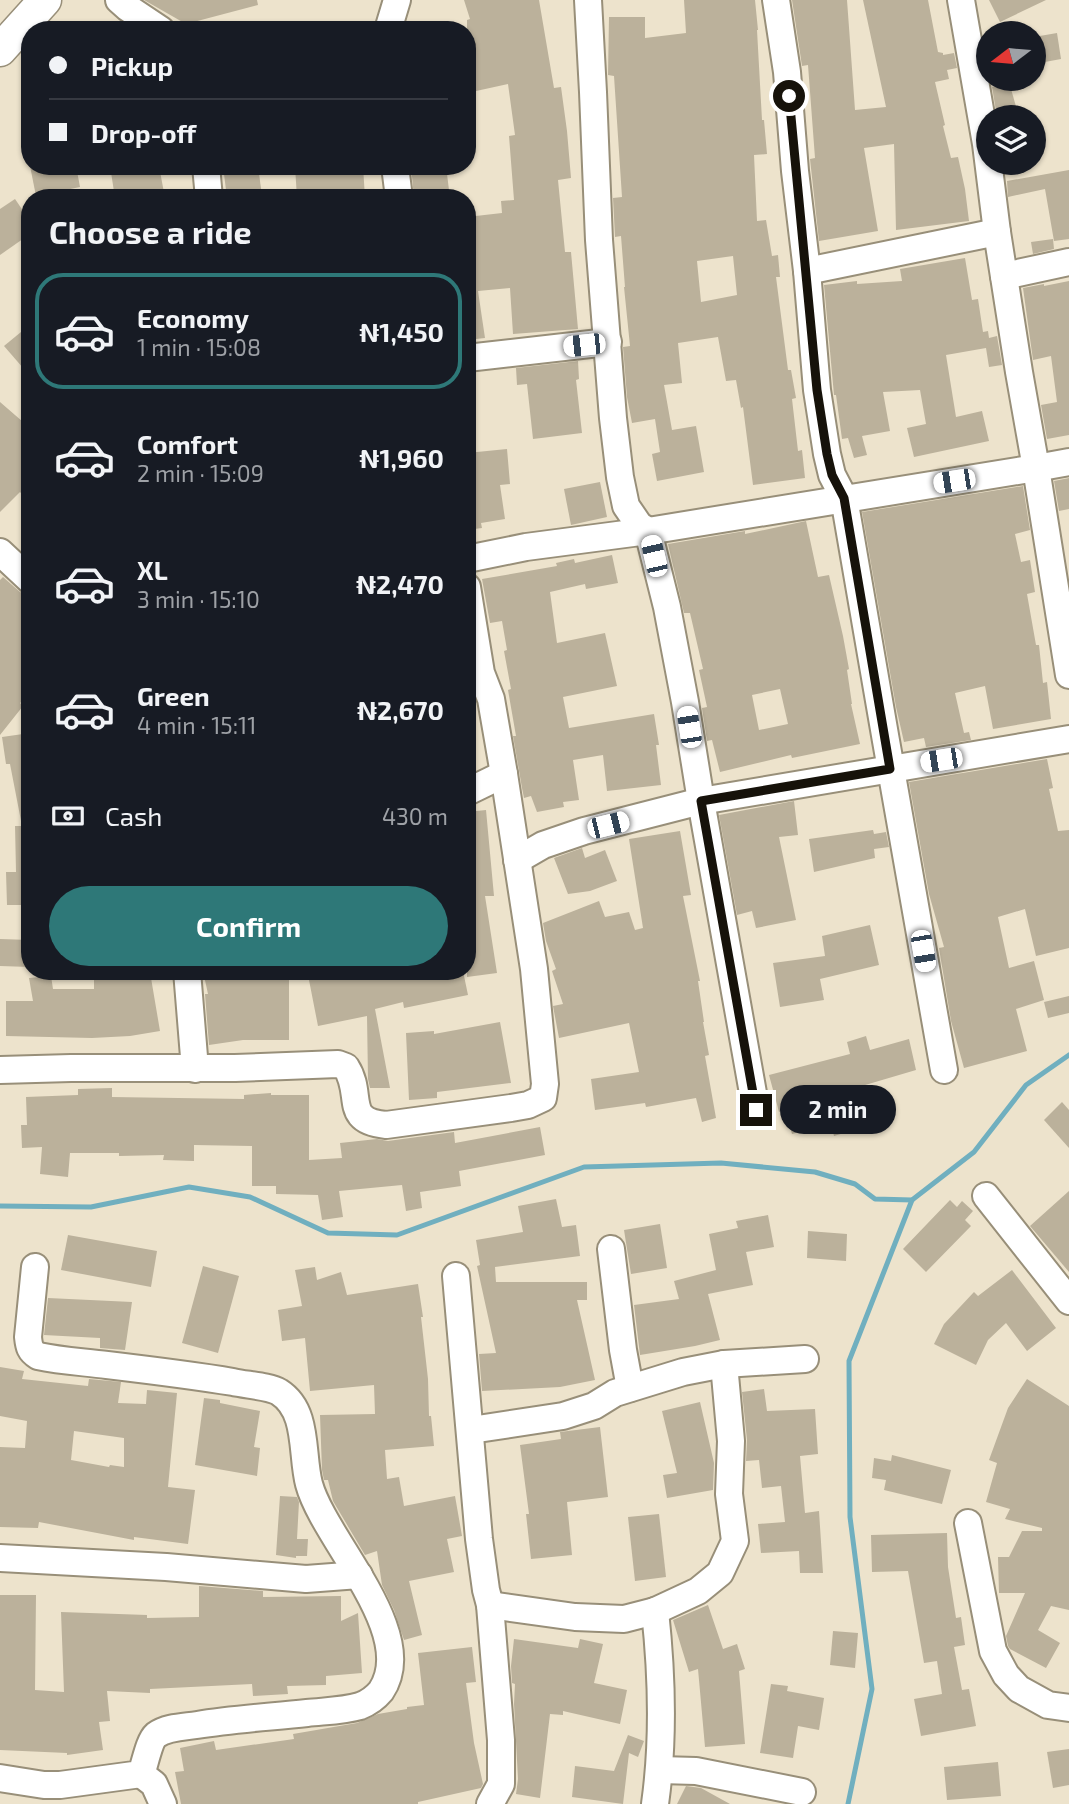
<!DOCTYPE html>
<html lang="en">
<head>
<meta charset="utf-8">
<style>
	:root { --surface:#171b24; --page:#242831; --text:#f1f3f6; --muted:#9ea1a6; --line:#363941; --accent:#2e7878 }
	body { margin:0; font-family:"Exo 2",sans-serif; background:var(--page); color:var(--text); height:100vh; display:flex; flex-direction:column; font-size:26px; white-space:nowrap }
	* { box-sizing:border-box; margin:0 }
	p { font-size:23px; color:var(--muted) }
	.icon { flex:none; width:38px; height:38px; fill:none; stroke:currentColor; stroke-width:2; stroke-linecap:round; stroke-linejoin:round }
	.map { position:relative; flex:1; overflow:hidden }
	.drawer { position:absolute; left:21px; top:189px; width:455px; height:791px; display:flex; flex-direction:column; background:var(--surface); border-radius:28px; box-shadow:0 2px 5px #0004 }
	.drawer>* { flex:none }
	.top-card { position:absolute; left:21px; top:21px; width:455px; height:154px; border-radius:28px; box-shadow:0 2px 5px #0004; display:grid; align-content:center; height:154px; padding:0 28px; background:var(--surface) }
	.needle { width:46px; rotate:254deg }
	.fabs { position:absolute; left:976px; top:21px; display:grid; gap:14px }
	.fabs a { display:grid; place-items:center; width:70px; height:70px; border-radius:50%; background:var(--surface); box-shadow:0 2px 5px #0004; font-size:35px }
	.end { position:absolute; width:32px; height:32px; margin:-16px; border:9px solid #16120a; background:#fff; box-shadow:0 0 0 4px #fff }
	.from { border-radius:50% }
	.bubble { position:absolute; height:49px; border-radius:24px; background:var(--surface); box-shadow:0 2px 5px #0004; font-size:23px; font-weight:700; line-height:49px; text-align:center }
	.car { position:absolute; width:21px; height:42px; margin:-21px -10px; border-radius:9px; box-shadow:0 0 5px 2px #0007; background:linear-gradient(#fff 24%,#345 0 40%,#fff 0 76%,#345 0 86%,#fff 0) }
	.top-card b { display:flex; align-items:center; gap:24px; height:66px; font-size:26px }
	.top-card b+b { border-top:2px solid var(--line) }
	.top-card i { width:18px; height:18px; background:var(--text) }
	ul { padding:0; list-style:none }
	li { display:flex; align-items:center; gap:21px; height:116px; margin:0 14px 10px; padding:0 14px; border:4px solid transparent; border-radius:28px }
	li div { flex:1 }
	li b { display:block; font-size:26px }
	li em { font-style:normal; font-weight:700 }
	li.on { border-color:var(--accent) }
	li>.icon { width:63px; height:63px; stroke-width:1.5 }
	h2 { padding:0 28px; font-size:32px; line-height:84px }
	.pay { display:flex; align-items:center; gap:18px; height:77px; padding:0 28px; font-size:26px }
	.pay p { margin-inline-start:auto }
	.primary-button { display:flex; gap:14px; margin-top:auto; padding:14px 28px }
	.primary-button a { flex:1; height:80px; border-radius:42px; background:var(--accent); color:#fff; font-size:28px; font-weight:700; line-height:80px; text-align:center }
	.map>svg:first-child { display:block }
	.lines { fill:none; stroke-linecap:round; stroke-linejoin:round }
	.stream { stroke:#70afbf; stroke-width:5 }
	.building { fill:#bbb19b; fill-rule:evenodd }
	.minor-casing { stroke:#988f79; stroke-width:30 }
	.major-casing { stroke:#988f79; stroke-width:35 }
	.minor { stroke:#fff; stroke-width:26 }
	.major { stroke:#fff; stroke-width:32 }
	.route { stroke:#16120a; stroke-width:9 }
</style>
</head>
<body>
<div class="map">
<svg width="1069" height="1804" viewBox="0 0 1069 1804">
	<rect width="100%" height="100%" fill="#ede3cc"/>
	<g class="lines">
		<!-- stream -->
		<g class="stream">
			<polyline points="0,1206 91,1207 189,1187 250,1197 328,1233 397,1235 584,1167 721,1163 815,1172 855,1184 875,1199 912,1200 974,1152 1026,1085 1069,1055"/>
			<polyline points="848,1804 872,1689 850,1517 849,1361 912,1200"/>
		</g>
	</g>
	<!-- building -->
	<g class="building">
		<polygon points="144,0 257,0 258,5 186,24"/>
		<polygon points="464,0 539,0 554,88 561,87 567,131 571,178 558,180 565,252 571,252 578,329 513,334 510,288 478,291 485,338 467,340 467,217 502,213 501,201 514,200 509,136 515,135 508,84 467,93 467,20 470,19"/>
		<path d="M 684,0 L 755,0 L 758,30 L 757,30 L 762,120 L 764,120 L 767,154 L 754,155 L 757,221 L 766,220 L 772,256 L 778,255 L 780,277 L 776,277 L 788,370 L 791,370 L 796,398 L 792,399 L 798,451 L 802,450 L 805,478 L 753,485 L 743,407 L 741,408 L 736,380 L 726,381 L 718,337 L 678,343 L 682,383 L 664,385 L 672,430 L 696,426 L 704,472 L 657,481 L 652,454 L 660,452 L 655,419 L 632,423 L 627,397 L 623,347 L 630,346 L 624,287 L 625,287 L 621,236 L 615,237 L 613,198 L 622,197 L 614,76 L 608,75 L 609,17 L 645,17 L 645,38 L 686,33 ZM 733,256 L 737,295 L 701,302 L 697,261 Z"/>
		<polygon points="792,0 847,0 855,110 886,107 863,0 928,0 938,52 943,53 943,55 954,53 957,68 947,70 949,79 935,82 945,125 943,126 951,158 958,157 965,189 969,221 896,230 894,144 864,148 878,231 819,241 810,159 815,158 808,65 802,66"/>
		<polygon points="989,0 1046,0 1000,22"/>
		<polygon points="1057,33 1061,59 1034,64 1034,37"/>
		<polygon points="1009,82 1019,117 997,117 992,87"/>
		<polygon points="30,166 76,166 80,187 36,196"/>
		<polygon points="110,166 159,166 165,198 115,198"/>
		<polygon points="223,166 258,166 262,196 227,198"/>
		<polygon points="295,166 363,166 365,198 297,198"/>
		<polygon points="411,166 446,166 450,198 414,198"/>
		<polygon points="1069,170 1069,239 1054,241 1045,189 1008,197 1007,181"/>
		<polygon points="15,199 30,221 30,234 0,255 0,209"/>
		<polygon points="1053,239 1054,249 1033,254 1031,242"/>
		<polygon points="965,258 972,300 978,299 983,332 988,331 989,338 997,336 1002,365 989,367 986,348 946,355 956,417 982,411 989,441 914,457 907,428 926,424 920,390 883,392 890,431 862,436 867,455 854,458 848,438 842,439 836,395 834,395 824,285 857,281 857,284 902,281 900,269"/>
		<polygon points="1069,281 1069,435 1047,439 1041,405 1057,402 1051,356 1033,360 1023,288 1044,284 1044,286"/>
		<polygon points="21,332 30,342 30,376 4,346"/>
		<polygon points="578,361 579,379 576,380 582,433 533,439 527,384 517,385 516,368"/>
		<polygon points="0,402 30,428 30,503 20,492 0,512"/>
		<polygon points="507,449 510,484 500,485 505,519 481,523 482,528 467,530 467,453"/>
		<polygon points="1069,478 1069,509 1059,511 1054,481"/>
		<polygon points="600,482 607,517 571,525 564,489"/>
		<polygon points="1023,486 1030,530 1015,534 1021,562 1030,560 1035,592 1027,594 1036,645 1039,645 1043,683 1047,682 1051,719 993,729 985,686 955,693 964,733 969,732 971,740 926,747 924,738 904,742 896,707 862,512"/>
		<path d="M 806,521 L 818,577 L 829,575 L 843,636 L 849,669 L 847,670 L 852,704 L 851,704 L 860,744 L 792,758 L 791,755 L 720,772 L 712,740 L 707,741 L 702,708 L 707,707 L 699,670 L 703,669 L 690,613 L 684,613 L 668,544 L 745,531 L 745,534 ZM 780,689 L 788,724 L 759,730 L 752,695 Z"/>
		<polygon points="612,555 618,583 586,589 585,584 550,592 557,643 605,633 617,686 563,697 569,728 654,714 659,745 656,745 661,785 607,791 603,755 573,760 579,800 563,802 564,807 537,812 531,796 524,798 522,788 513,736 516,736 508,690 511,689 504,651 507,650 502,621 490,623 482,579 557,566 556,563 574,559 575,563"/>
		<polygon points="3,577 20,592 30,595 30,694 20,703 23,706 0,735 0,580"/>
		<polygon points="30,733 30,905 7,905 6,872 16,872 15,826 22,826 10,764 6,764 2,737"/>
		<polygon points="1047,759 1053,788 1049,789 1058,831 1069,830 1069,948 1036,956 1025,909 998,917 1009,968 1034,961 1044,1000 1016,1009 1027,1051 964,1068 951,1021 939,948 944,947 929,894 909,782"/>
		<polygon points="794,801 798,835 779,837 796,920 756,928 752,911 737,915 719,815"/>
		<polygon points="486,810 494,896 485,896 497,973 467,977 467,812"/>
		<polygon points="873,830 874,834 886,832 889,847 874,849 875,858 814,872 809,839"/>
		<polygon points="680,831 691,895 683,896 700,981 698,981 704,1022 703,1022 709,1055 705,1056 716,1118 702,1122 696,1098 646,1107 645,1103 595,1110 591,1079 639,1072 629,1023 559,1038 553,1006 563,1004 552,971 556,969 546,941 543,923 599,901 605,917 629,912 635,930 643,928 629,839"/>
		<polygon points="582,848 585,858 605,850 617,881 590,891 568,894 554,858"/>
		<polygon points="870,925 879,965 820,979 824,1000 780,1007 773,963 825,956 822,936"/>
		<polygon points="0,939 30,940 30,967 0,966"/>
		<polygon points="203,971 285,971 287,978 289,978 289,1040 243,1040 209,1045 205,994 208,994"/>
		<polygon points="354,971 463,971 468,995 404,1008 403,1002 375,1009 390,1088 370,1088 368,1079 367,1016 318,1026 309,980"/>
		<polygon points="150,972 160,1031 130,1036 92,1038 6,1036 6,1001 33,1001 29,978 51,976 53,989 94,989 94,975"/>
		<polygon points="1069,996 1069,1013 1048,1018 1044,1002"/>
		<polygon points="500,1022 511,1083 437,1092 437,1098 409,1100 406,1033 434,1031 434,1034"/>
		<polygon points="866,1036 870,1050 909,1039 916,1070 855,1088 859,1107 845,1110 851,1131 834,1136 831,1124 792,1134 785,1109 779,1112 769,1075 850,1054 847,1042"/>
		<polygon points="112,1088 112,1097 244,1099 244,1095 271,1093 271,1095 309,1095 309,1160 342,1158 340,1143 377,1139 388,1141 454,1132 455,1143 540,1127 545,1155 459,1171 461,1186 420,1192 422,1208 406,1211 402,1185 339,1191 343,1217 322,1220 318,1195 276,1194 276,1186 252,1186 252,1146 194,1145 194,1161 163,1160 164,1155 119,1156 119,1153 70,1153 68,1177 40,1174 42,1147 22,1148 21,1125 27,1125 26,1097 78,1095 78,1089"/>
		<polygon points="1062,1102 1069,1110 1069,1148 1044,1120"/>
		<polygon points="1069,1191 1069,1272 1030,1226"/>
		<polygon points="556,1199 562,1227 576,1225 580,1256 495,1267 496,1282 587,1282 587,1300 577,1300 595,1380 560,1387 482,1391 479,1354 496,1353 477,1266 480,1265 476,1240 523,1232 518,1206"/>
		<polygon points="950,1200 957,1207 962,1201 973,1211 965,1220 971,1226 926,1272 903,1249"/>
		<polygon points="768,1215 774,1247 746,1252 753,1285 708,1294 720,1340 695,1346 640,1355 634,1305 679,1299 674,1281 716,1270 709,1234 738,1228 736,1221"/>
		<polygon points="660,1224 667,1268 631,1274 624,1230"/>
		<polygon points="808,1231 847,1234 846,1261 807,1258"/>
		<polygon points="68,1235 157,1251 151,1287 61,1270"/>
		<polygon points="203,1266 239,1276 218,1353 182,1343"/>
		<polygon points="315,1267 317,1280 341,1272 347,1295 418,1284 423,1317 421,1317 428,1379 429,1416 431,1416 434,1446 385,1450 387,1479 399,1477 404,1506 455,1496 462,1536 447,1539 454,1572 409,1581 422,1635 404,1640 394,1610 382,1585 377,1551 365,1555 333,1501 328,1480 324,1480 322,1470 320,1415 375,1414 374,1385 310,1391 305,1338 282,1341 278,1310 302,1306 295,1270"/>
		<polygon points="1012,1270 1056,1328 1027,1351 1006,1323 988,1340 976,1365 934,1344 944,1324 974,1292 978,1296"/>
		<polygon points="48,1298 132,1302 125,1350 100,1348 100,1338 44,1335"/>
		<path d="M 0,1367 L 24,1371 L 22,1379 L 88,1386 L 89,1379 L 121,1382 L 118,1403 L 146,1404 L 147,1390 L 177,1393 L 168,1487 L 195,1490 L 188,1544 L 134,1537 L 134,1540 L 39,1522 L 38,1528 L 0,1527 L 0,1447 L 25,1448 L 27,1421 L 0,1416 ZM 74,1431 L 124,1438 L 124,1467 L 110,1465 L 109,1467 L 71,1460 Z"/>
		<polygon points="1027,1379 1069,1406 1069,1610 1051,1606 1038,1630 1060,1643 1046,1668 1010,1649 1008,1646 1006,1636 1025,1593 999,1593 998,1557 1009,1557 1022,1531 1042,1531 1042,1528 1005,1519 1010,1509 986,1502 997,1463 989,1460 1008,1408"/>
		<polygon points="764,1389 767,1411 815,1409 818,1454 800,1456 805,1513 819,1511 823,1573 800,1573 799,1551 761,1553 758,1524 785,1522 781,1486 762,1488 759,1460 746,1461 747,1440 742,1392"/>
		<polygon points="204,1398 220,1400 220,1403 260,1411 254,1447 260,1448 257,1476 195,1465"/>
		<polygon points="700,1402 714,1463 713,1490 667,1498 663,1475 677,1473 662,1411"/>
		<polygon points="600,1427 608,1497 567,1502 572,1555 531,1559 526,1514 529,1514 520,1445 561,1439 560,1432"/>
		<polygon points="892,1455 951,1470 942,1504 884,1490 886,1480 872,1478 874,1458 891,1461"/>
		<polygon points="280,1496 297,1497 299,1502 297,1539 308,1539 307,1556 296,1556 296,1558 276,1555"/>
		<polygon points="659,1514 666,1577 635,1581 628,1517"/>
		<polygon points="947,1533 948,1567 956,1618 961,1617 965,1645 954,1647 962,1690 969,1689 976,1726 921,1736 914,1699 942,1694 937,1661 924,1663 908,1571 872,1572 871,1535"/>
		<polygon points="199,1586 263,1591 263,1597 341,1596 341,1621 358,1613 362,1673 326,1676 326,1685 287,1686 288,1694 253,1696 252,1684 150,1689 150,1693 107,1691 110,1721 99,1722 103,1750 67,1755 67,1753 0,1750 0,1595 36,1595 35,1690 64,1692 61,1612 147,1615 147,1618 199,1617"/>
		<polygon points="708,1605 723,1649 737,1644 745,1669 739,1671 745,1744 705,1747 698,1669 689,1672 673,1620"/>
		<polygon points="833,1631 858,1633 855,1668 830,1665"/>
		<polygon points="514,1639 578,1648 580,1639 603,1644 594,1683 627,1690 620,1724 563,1711 563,1715 550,1714 540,1798 516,1794 518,1779 514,1704 515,1684 512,1683 511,1666"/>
		<polygon points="472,1647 476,1682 466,1683 474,1743 483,1784 481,1788 418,1802 418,1804 181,1804 175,1772 184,1771 180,1748 214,1741 216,1750 294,1739 293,1734 357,1723 378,1714 407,1709 407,1707 424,1705 418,1653"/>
		<polygon points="771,1684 788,1686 787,1691 824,1698 819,1730 798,1726 793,1758 760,1753"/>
		<polygon points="628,1735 644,1741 638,1757 629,1753 623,1804 572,1797 575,1766 614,1771"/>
		<polygon points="1069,1749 1069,1785 1053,1788 1047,1752"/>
		<polygon points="998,1762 1001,1796 947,1800 944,1767"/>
		<polygon points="686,1786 701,1788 730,1804 677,1804"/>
	</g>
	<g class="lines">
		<!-- minor casing -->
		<g class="minor-casing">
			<g id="minor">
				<polyline points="119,0 128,8 161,30"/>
				<polyline points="588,0 593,92 599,240 613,418 620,477 626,506 639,525 648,531 667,607 685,702 701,801 756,1110"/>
				<path d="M 776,0 L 787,72 L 795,171 L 807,271 L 817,390 L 827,454 L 832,475 L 844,498 C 876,689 911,879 944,1070"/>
				<polyline points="961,0 986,144 997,232 1019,372 1036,468 1069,675"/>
				<polyline points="388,30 397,0"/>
				<polyline points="206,166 209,198"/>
				<polyline points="395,166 399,198"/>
				<polyline points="807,271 997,232"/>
				<polyline points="1004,276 1069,262"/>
				<polyline points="467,358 608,342"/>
				<polyline points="0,552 30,580"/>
				<polyline points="467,559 526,547 648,531 1036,468 1069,462"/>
				<polyline points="467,792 504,774"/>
				<polyline points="517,860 543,845 584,831 701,801 1069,739"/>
				<polyline points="187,971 195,1069"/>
				<path d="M 0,1070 L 71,1068 L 235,1068 L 338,1064 L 346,1067 C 364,1095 342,1121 386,1125 L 511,1108 L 528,1105 L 543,1098 L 545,1084 L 534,969 L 504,774 L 491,699 L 481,673 L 467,587"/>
				<polyline points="986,1196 1069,1301"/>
				<polyline points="611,1249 623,1350 630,1388"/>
				<polyline points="456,1276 479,1539 486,1590 490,1605 501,1740 501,1784 490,1804"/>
				<polyline points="471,1430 563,1416 594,1406 615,1393 683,1372 724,1364 805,1359"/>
				<polyline points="968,1523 993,1651 1006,1675 1019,1689 1048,1705 1069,1708"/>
				<polyline points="0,1558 166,1567 306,1579 359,1575"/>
				<polyline points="490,1605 575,1617 624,1619 655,1611 698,1591 720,1573 735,1541 729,1494 731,1441 724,1364"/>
				<path d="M 655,1611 C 662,1675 664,1740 655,1804"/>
				<polyline points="660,1770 696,1771 802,1792"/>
				<polyline points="141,1774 154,1784 163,1804"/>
				<path d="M 0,1778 L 44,1785 L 60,1785 L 141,1774 C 145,1764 149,1741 156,1735 C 167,1727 184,1727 197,1725 C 233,1719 270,1717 307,1713 C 325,1711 343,1711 360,1706 C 368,1703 376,1697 381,1691 C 420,1633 324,1540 309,1484 C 301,1454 309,1411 279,1392 C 269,1386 245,1385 233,1382 C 191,1375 149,1370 107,1365 C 84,1362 61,1361 38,1356 C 30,1351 29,1347 28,1337 L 35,1267"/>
			</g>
		</g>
		<!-- major casing -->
		<g class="major-casing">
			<polyline id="major" points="0,50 45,0"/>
		</g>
		<!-- minor -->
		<use href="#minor" class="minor"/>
		<!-- major -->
		<use href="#major" class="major"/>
	</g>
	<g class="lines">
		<!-- route -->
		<polyline class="route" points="756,1110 701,801 890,769 844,498 832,475 827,454 817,390 789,96"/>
	</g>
</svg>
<div class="fabs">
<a><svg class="needle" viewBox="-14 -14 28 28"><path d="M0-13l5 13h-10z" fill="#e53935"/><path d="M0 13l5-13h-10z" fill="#9ea1a6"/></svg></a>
<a><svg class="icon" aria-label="layers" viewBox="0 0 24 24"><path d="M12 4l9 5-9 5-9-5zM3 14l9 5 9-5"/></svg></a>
</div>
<i class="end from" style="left:789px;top:96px"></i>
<i class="end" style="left:756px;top:1110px"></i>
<div class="bubble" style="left:780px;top:1085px;width:116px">2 min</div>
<i class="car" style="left:584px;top:345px;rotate:264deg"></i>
<i class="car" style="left:954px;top:481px;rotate:261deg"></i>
<i class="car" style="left:654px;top:556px;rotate:347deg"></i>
<i class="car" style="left:689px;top:727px;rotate:351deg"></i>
<i class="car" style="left:941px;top:760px;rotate:261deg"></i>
<i class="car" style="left:608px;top:825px;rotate:76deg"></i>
<i class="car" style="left:923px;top:951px;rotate:170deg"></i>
<div class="top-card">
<b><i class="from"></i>Pickup</b>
<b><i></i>Drop-off</b>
</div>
<section class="drawer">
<h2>Choose a ride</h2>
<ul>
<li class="on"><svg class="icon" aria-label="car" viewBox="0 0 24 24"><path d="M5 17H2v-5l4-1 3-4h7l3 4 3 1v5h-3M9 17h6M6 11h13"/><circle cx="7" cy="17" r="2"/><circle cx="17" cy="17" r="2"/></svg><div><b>Economy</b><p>1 min · 15:08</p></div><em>₦1,450</em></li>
<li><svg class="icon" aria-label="car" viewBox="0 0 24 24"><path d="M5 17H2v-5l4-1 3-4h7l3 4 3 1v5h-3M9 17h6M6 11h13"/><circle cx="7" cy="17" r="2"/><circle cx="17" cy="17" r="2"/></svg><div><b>Comfort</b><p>2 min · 15:09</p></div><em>₦1,960</em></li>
<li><svg class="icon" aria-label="car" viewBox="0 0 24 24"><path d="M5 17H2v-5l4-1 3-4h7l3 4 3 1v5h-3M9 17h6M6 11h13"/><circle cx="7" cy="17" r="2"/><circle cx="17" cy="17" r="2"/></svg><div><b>XL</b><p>3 min · 15:10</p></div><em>₦2,470</em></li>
<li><svg class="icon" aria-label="car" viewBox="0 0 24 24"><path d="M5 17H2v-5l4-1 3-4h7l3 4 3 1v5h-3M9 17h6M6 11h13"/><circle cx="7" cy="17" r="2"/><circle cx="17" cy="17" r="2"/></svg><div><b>Green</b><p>4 min · 15:11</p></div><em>₦2,670</em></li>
</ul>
<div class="pay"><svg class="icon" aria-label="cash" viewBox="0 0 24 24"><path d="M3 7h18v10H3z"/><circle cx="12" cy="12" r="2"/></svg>Cash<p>430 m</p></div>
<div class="primary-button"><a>Confirm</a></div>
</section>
</div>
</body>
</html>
